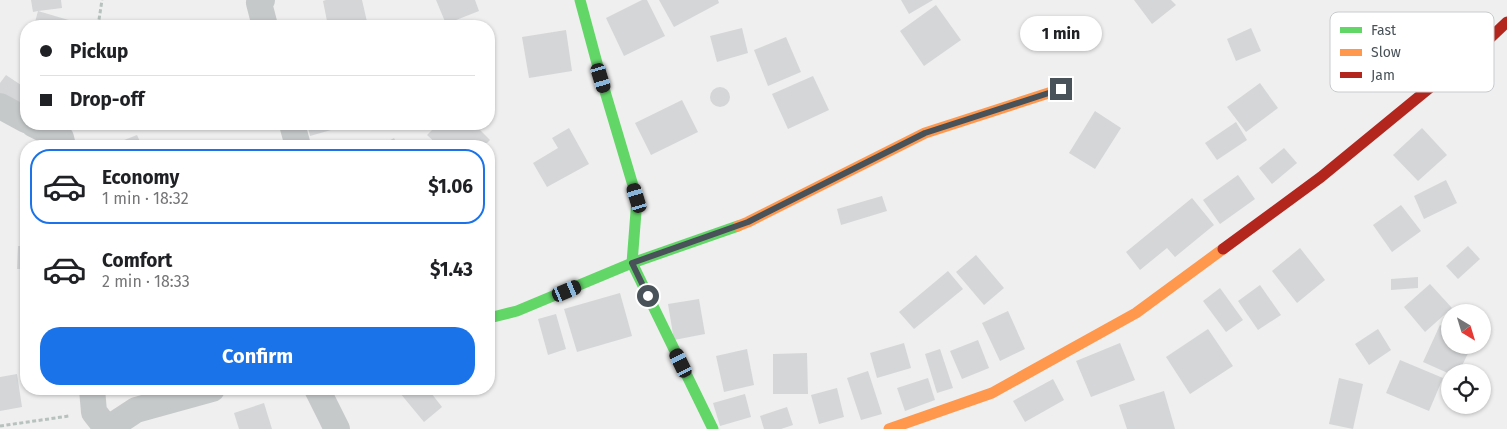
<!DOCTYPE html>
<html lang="en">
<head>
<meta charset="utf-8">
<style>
	:root { --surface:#fff; --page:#f6f6f6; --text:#202124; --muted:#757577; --line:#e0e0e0; --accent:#1a73e8 }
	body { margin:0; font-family:"Fira Sans",sans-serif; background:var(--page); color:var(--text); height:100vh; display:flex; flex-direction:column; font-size:19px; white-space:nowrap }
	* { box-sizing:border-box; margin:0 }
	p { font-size:16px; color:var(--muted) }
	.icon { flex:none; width:28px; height:28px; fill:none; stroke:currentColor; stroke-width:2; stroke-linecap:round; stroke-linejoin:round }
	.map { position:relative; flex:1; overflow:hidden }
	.sheet { position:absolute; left:20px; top:140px; width:475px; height:255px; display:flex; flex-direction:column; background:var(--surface); border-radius:20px; box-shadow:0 1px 4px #0004 }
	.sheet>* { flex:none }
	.banner { position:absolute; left:20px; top:20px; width:475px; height:110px; border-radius:20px; box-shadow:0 1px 4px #0004; display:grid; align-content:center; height:110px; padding:0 20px; background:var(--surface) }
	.needle { width:32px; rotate:142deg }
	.buttons { position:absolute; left:1441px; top:304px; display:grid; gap:10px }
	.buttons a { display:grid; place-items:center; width:50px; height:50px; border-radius:50%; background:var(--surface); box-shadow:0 1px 4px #0004; font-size:25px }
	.end { position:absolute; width:22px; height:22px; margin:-11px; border:6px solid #485258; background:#fff; box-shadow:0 0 0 2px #fff }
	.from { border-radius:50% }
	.bubble { position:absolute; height:35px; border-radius:18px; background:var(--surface); box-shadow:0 1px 4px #0004; font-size:16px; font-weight:700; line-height:35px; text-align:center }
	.car { position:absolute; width:15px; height:30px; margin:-15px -8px; border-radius:6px; box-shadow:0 0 4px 1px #0007; background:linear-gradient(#222 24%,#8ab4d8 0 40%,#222 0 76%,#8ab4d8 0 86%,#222 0) }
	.banner b { display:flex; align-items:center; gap:18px; height:48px; font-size:19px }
	.banner b+b { border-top:1px solid var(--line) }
	.banner i { width:12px; height:12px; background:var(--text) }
	ul { padding:9px 0 0; list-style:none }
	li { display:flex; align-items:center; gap:15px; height:75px; margin:0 10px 8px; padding:0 10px; border:2px solid transparent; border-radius:20px }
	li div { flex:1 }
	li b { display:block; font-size:19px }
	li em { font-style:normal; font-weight:700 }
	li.current { border-color:var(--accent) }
	li>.icon { width:45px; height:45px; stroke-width:1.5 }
	.button { display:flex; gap:10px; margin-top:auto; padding:10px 20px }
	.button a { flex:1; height:58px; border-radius:20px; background:var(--accent); color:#fff; font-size:20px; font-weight:700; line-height:58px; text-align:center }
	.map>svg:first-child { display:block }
	.building { fill:#d5d6d8 }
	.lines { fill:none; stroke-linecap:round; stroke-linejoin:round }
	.path { stroke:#b7c1bd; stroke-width:3; stroke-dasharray:4 2.5; stroke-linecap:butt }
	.street { stroke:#c6c9ca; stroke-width:26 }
	.fast { stroke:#63d668; stroke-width:11 }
	.slow { stroke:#ff974d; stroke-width:11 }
	.jam { stroke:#b3261e; stroke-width:11 }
	.route { stroke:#485258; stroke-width:6 }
	.key { fill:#fff; stroke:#c8cbcd; stroke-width:1 }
	.key-label { font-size:14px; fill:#485258 }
</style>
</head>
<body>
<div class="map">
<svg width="1507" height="429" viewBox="0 0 1507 429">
	<rect width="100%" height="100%" fill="#efefef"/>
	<!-- building -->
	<g class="building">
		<polygon points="31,0 61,0 62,8 38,11 89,26 34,26 38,11 33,12"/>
		<polygon points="326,0 362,0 368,26 328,26 323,1"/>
		<polygon points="436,0 475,0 479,11 446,24"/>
		<polygon points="642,0 647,0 665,36 624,56 606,18"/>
		<polygon points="659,0 718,0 719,3 674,27"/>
		<polygon points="901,0 933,0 909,14"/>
		<polygon points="1134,0 1171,0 1176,5 1152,24"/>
		<polygon points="936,5 961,40 924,66 900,31"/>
		<polygon points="742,28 748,53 717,62 710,36"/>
		<polygon points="1251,28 1261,51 1236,61 1227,39"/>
		<polygon points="566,30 572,71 529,78 522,37"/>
		<polygon points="786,37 801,72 768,86 754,50"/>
		<polygon points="26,54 26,68 22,67"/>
		<polygon points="6,75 21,85 26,85 26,105 21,105 0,93 0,83"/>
		<polygon points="813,76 829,110 788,129 772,94"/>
		<polygon points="1260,83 1278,108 1246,132 1227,107"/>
		<circle cx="720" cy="97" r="10"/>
		<polygon points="682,100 698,132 651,155 635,123"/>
		<polygon points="1095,111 1121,128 1095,169 1069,153"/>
		<polygon points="1236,122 1247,140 1217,160 1205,143"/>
		<polygon points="307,124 352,124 310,136"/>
		<polygon points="438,124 448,124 450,125 451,124 474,124 490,140 484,146 439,146 427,135"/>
		<polygon points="569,128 589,164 547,187 533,163 558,148 552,138"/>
		<polygon points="1422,128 1447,155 1418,181 1393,155"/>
		<polygon points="137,135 142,146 109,146"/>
		<polygon points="394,138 398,146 380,146"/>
		<polygon points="1284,148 1297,163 1272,184 1259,168"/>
		<polygon points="1238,175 1255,199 1220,224 1203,200"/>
		<polygon points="1446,180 1457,203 1424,219 1414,196"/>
		<polygon points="882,196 887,211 841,225 837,209"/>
		<polygon points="1192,198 1214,225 1175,257 1167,248 1140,270 1126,252"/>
		<polygon points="1401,205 1421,231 1392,252 1373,225"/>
		<rect x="22" y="206" width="4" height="36"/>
		<polygon points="18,246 26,246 26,269 17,269"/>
		<polygon points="1468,246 1480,259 1458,279 1446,266"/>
		<polygon points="1300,248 1325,280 1297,303 1272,271"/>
		<polygon points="976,255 1004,288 984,305 956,272"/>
		<polygon points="948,271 963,289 914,329 899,312"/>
		<polygon points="1418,277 1418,288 1391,290 1391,279"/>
		<polygon points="1430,284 1452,308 1425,332 1404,307"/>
		<polygon points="1260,285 1281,315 1258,330 1238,301"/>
		<polygon points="1220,288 1243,320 1226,332 1203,301"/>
		<polygon points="620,293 632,336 577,352 564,309"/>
		<polygon points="699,299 705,334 674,340 668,304"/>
		<polygon points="1008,311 1025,349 1000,361 982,323"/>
		<polygon points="556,314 566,349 548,355 538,319"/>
		<polygon points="1440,325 1450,329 1450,345 1472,345 1459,372 1450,372 1450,374 1423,362"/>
		<polygon points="1208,329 1233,366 1190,394 1166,357"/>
		<polygon points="1378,329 1391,350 1369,365 1355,344"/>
		<polygon points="489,340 492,340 495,367 489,367"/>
		<polygon points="978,340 989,368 962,379 950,351"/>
		<polygon points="904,343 911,368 877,378 870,353"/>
		<polygon points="1120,343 1135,380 1091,397 1076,361"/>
		<polygon points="747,349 754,385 724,392 716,356"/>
		<polygon points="940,349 953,388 937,393 925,354"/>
		<polygon points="807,353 808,394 773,394 773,354"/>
		<polygon points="1400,360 1443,378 1429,411 1386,393"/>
		<polygon points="868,371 882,414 861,420 847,378"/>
		<polygon points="17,374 22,407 0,411 0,377"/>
		<polygon points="928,378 935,400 905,411 897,388"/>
		<polygon points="1339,378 1363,384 1353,429 1329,424"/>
		<polygon points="1053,379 1064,400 1025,422 1013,401"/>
		<polygon points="837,388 844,417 819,424 811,395"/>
		<polygon points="404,389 428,389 442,407 424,422 400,393"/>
		<polygon points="1164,391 1175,429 1127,429 1119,405"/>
		<polygon points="745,394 751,417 720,426 713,403"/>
		<polygon points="264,403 272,429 239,429 234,413"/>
		<polygon points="787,407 793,425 781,429 764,429 760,416"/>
	</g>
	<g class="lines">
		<!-- path -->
		<g class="path">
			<polyline points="98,26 102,0"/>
			<polyline points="0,426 69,416"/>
		</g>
		<!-- street -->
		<g class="street">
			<polyline points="262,0 259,3 265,26"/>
			<polyline points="0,106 26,120"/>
			<polyline points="33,124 61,138 63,146"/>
			<polyline points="292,124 298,146"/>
			<polyline points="92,389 94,412 107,429"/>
			<polyline points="317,389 337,429"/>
			<polyline points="107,429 136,410 212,389"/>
		</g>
		<!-- fast -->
		<g class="fast">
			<polyline points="580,0 601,78 637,199 632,263 713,429"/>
			<polyline points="489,318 517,311 632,263 738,226"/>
		</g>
		<!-- slow -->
		<g class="slow">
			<polyline points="738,226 748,222 925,133 1061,89"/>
			<polyline points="889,429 992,393 1136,313 1223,249"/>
		</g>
		<!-- jam -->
		<polyline class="jam" points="1223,249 1321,177 1488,40 1507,22"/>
	</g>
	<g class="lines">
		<!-- route -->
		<polyline class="route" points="648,296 632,263 748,222 925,133 1061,89"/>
	</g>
	<!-- legend -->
	<rect x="1330" y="12" width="164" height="80" rx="8" class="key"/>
	<rect x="1340" y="27" width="22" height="6" fill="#63d668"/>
	<rect x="1340" y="49" width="22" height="7" fill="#ff974d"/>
	<rect x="1340" y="72" width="22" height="6" fill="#b3261e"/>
	<g class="key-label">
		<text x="1371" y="35">Fast</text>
		<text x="1371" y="57">Slow</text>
		<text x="1371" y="80">Jam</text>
	</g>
</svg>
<div class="buttons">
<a><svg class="needle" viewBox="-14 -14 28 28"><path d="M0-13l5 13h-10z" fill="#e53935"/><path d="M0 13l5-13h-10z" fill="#757577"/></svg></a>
<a><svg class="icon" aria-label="locate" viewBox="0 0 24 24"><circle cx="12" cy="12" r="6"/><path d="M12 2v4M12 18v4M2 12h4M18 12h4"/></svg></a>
</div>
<i class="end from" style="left:648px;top:296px"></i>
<i class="end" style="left:1061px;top:89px"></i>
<div class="bubble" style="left:1020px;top:16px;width:82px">1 min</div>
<i class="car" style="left:601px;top:78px;rotate:163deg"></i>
<i class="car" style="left:637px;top:198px;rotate:343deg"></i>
<i class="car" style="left:567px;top:291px;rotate:67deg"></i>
<i class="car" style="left:681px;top:363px;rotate:334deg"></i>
<div class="banner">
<b><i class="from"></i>Pickup</b>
<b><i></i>Drop-off</b>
</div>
<section class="sheet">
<ul>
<li class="current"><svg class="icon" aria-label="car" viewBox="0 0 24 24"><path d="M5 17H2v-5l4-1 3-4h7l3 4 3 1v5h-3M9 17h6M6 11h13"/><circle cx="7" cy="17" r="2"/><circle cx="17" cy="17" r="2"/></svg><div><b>Economy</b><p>1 min · 18:32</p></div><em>$1.06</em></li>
<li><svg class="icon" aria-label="car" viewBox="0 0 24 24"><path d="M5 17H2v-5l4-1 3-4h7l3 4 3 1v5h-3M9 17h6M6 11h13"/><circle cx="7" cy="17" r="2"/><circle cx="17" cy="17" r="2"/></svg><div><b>Comfort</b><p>2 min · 18:33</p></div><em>$1.43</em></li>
</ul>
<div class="button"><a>Confirm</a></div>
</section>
</div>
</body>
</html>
